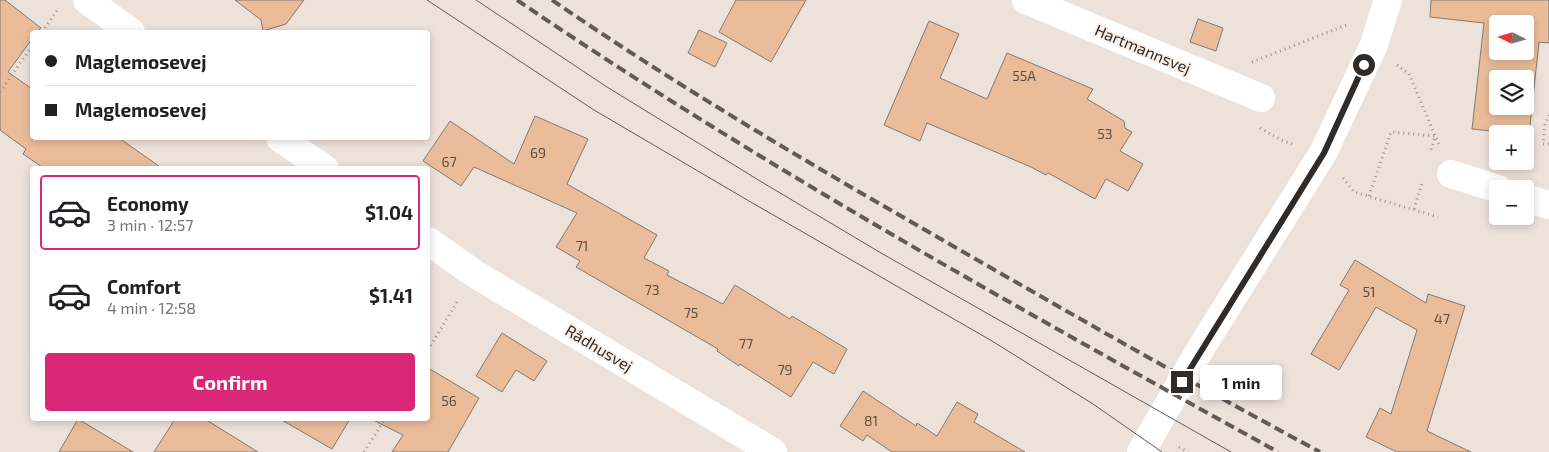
<!DOCTYPE html>
<html lang="en">
<head>
<meta charset="utf-8">
<style>
	:root { --surface:#fff; --page:#f6f6f6; --text:#202124; --muted:#757577; --line:#e0e0e0; --accent:#db2777 }
	body { margin:0; font-family:"Exo 2",sans-serif; background:var(--page); color:var(--text); height:100vh; display:flex; flex-direction:column; font-size:19px; white-space:nowrap }
	* { box-sizing:border-box; margin:0 }
	p { font-size:16px; color:var(--muted) }
	.icon { flex:none; width:28px; height:28px; fill:none; stroke:currentColor; stroke-width:2; stroke-linecap:round; stroke-linejoin:round }
	.map { position:relative; flex:1; overflow:hidden }
	.side { position:absolute; left:30px; top:166px; width:400px; height:255px; display:flex; flex-direction:column; background:var(--surface); border-radius:5px; box-shadow:0 2px 8px #0003 }
	.side>* { flex:none }
	.hud { position:absolute; left:30px; top:30px; width:400px; height:110px; border-radius:5px; box-shadow:0 2px 8px #0003; display:grid; align-content:center; height:110px; padding:0 15px; background:var(--surface) }
	.needle { width:32px; rotate:275deg }
	.fabs { position:absolute; left:1489px; top:15px; display:grid; gap:10px }
	.fabs a { display:grid; place-items:center; width:45px; height:45px; border-radius:5px; background:var(--surface); box-shadow:0 2px 8px #0003; font-size:25px }
	.end { position:absolute; width:22px; height:22px; margin:-11px; border:6px solid #2f2b28; background:#fff; box-shadow:0 0 0 2px #fff }
	.from { border-radius:50% }
	.bubble { position:absolute; height:35px; border-radius:5px; background:var(--surface); box-shadow:0 2px 8px #0003; font-size:16px; font-weight:700; line-height:35px; text-align:center }
	.hud b { display:flex; align-items:center; gap:18px; height:48px; font-size:19px }
	.hud b+b { border-top:1px solid var(--line) }
	.hud i { width:12px; height:12px; background:var(--text) }
	ul { padding:9px 0 0; list-style:none }
	li { display:flex; align-items:center; gap:15px; height:75px; margin:0 10px 8px; padding:0 5px; border:2px solid transparent; border-radius:5px }
	li div { flex:1 }
	li b { display:block; font-size:19px }
	li em { font-style:normal; font-weight:700 }
	li.on { border-color:var(--accent) }
	li>.icon { width:45px; height:45px; stroke-width:1.5 }
	.cta { display:flex; gap:10px; margin-top:auto; padding:10px 15px }
	.cta a { flex:1; height:58px; border-radius:5px; background:var(--accent); color:#fff; font-size:20px; font-weight:700; line-height:58px; text-align:center }
	.map>svg:first-child { display:block }
	.building { fill:#eabc99; stroke:#837972; fill-rule:evenodd }
	.lines { fill:none; stroke-linecap:round; stroke-linejoin:round }
	.path { stroke:#9d948f; stroke-width:3; stroke-dasharray:1 4; stroke-linecap:butt }
	.minor { stroke:#fff; stroke-width:28 }
	.tram { stroke:#615b57; stroke-width:1 }
	.rail { stroke:#615b57; stroke-width:4; stroke-dasharray:10 5; stroke-linecap:butt }
	.route { stroke:#2f2b28; stroke-width:6 }
	.labels { text-anchor:middle; stroke-width:4; stroke-linejoin:round; paint-order:stroke }
	.number-label { font-size:14px; fill:#5e4f44 }
	.street-label { font-size:16px; fill:#2f2b28; stroke:#faf0e7 }
</style>
</head>
<body>
<div class="map">
<svg width="1549" height="452" viewBox="0 0 1549 452">
	<rect width="100%" height="100%" fill="#ede2da"/>
	<!-- building -->
	<g class="building">
		<polygon points="0,0 5,0 41,28 37,32 32,32 32,39 8,72 32,89 32,140 34,138 119,138 163,169 45,169 23,154 26,149 0,130"/>
		<polygon points="235,0 304,0 286,24 263,31 261,20"/>
		<polygon points="736,0 806,0 771,62 719,32"/>
		<path d="M 1431,0 L 1549,0 L 1549,43 L 1539,42 L 1529,135 L 1472,129 L 1484,23 L 1430,17 ZM 1498,24 L 1525,24 L 1525,51 L 1498,51 ZM 1498,79 L 1525,79 L 1525,106 L 1498,106 Z"/>
		<polygon points="1198,19 1223,28 1216,51 1190,42"/>
		<polygon points="929,21 959,34 940,78 987,99 1007,53 1093,89 1087,99 1124,121 1125,128 1132,132 1120,151 1143,164 1128,191 1106,179 1095,199 1048,173 1046,175 1031,167 927,123 920,141 884,125"/>
		<polygon points="699,30 727,43 715,67 688,53"/>
		<polygon points="535,116 588,139 567,184 657,235 644,258 669,271 667,275 723,304 735,285 790,319 792,316 847,349 834,374 813,362 791,397 740,364 739,366 717,351 718,349 576,267 580,261 556,247 577,213 474,167 461,186 423,161 450,121 514,164"/>
		<polygon points="1355,260 1426,303 1428,294 1465,306 1427,431 1471,452 1397,452 1366,437 1380,408 1391,414 1417,330 1376,307 1339,370 1311,354 1349,290 1340,285"/>
		<polygon points="502,333 547,361 534,381 516,370 502,392 476,376"/>
		<polygon points="428,368 479,398 448,452 392,452 403,435 371,419 428,419"/>
		<polygon points="863,391 916,426 917,423 937,436 957,402 978,414 974,422 1025,452 892,452 867,435 863,441 840,426"/>
		<polygon points="78,419 133,452 59,452"/>
		<polygon points="175,419 205,419 258,452 154,452"/>
		<polygon points="280,419 350,419 332,449"/>
	</g>
	<g class="lines">
		<!-- path -->
		<g class="path">
			<polyline points="42,32 58,9"/>
			<polyline points="1252,62 1349,24"/>
			<polyline points="1397,65 1409,74 1440,147"/>
			<polyline points="0,92 32,46"/>
			<polyline points="1549,115 1545,124 1543,144 1549,144"/>
			<polyline points="1260,128 1281,140 1292,144"/>
			<polyline points="1343,178 1354,192 1438,217"/>
			<polyline points="1369,196 1391,132 1435,136 1431,150"/>
			<polyline points="1414,209 1422,183"/>
			<polyline points="428,350 459,299"/>
			<polyline points="1179,447 1188,452"/>
			<polyline points="364,452 385,419"/>
		</g>
		<!-- minor -->
		<g class="minor">
			<polyline points="87,0 131,32"/>
			<polyline points="1026,0 1261,98"/>
			<polyline points="280,138 325,169"/>
			<polyline points="1451,174 1498,189"/>
			<polyline points="1525,198 1549,205"/>
			<polyline points="428,241 475,274 773,452"/>
			<polyline points="1141,452 1201,348 1323,153 1373,47 1388,0"/>
		</g>
		<!-- tram -->
		<g class="tram">
			<polyline points="427,0 594,110 749,201 992,341 1093,404 1162,452"/>
			<polyline points="476,0 607,87 760,181 881,253 1231,452"/>
		</g>
		<!-- rail -->
		<g class="rail">
			<path d="M 517,0 C 761,166 1020,309 1278,452"/>
			<path d="M 552,0 C 683,90 822,171 960,250 C 1080,319 1199,387 1320,452"/>
		</g>
	</g>
	<g class="lines">
		<!-- route -->
		<polyline class="route" points="1182,382 1324,153 1364,65"/>
	</g>
	<g class="labels">
		<!-- number labels -->
		<g class="number-label">
			<text x="1024" y="81">55A</text>
			<text x="1105" y="139">53</text>
			<text x="538" y="158">69</text>
			<text x="449" y="167">67</text>
			<text x="582" y="251">71</text>
			<text x="652" y="295">73</text>
			<text x="1369" y="297">51</text>
			<text x="691" y="318">75</text>
			<text x="1442" y="324">47</text>
			<text x="746" y="349">77</text>
			<text x="785" y="375">79</text>
			<text x="449" y="406">56</text>
			<text x="871" y="426">81</text>
		</g>
		<!-- street labels -->
		<g class="street-label">
			<text transform="translate(1143 49) rotate(23)" y="6">Hartmannsvej</text>
			<text transform="translate(599 348) rotate(31)" y="6">Rådhusvej</text>
		</g>
	</g>
</svg>
<div class="fabs">
<a><svg class="needle" viewBox="-14 -14 28 28"><path d="M0-13l5 13h-10z" fill="#e53935"/><path d="M0 13l5-13h-10z" fill="#757577"/></svg></a>
<a><svg class="icon" aria-label="layers" viewBox="0 0 24 24"><path d="M12 4l9 5-9 5-9-5zM3 14l9 5 9-5"/></svg></a>
<a>+</a>
<a>−</a>
</div>
<i class="end from" style="left:1364px;top:65px"></i>
<i class="end" style="left:1182px;top:382px"></i>
<div class="bubble" style="left:1200px;top:365px;width:82px">1 min</div>
<div class="hud">
<b><i class="from"></i>Maglemosevej</b>
<b><i></i>Maglemosevej</b>
</div>
<section class="side">
<ul>
<li class="on"><svg class="icon" aria-label="car" viewBox="0 0 24 24"><path d="M5 17H2v-5l4-1 3-4h7l3 4 3 1v5h-3M9 17h6M6 11h13"/><circle cx="7" cy="17" r="2"/><circle cx="17" cy="17" r="2"/></svg><div><b>Economy</b><p>3 min · 12:57</p></div><em>$1.04</em></li>
<li><svg class="icon" aria-label="car" viewBox="0 0 24 24"><path d="M5 17H2v-5l4-1 3-4h7l3 4 3 1v5h-3M9 17h6M6 11h13"/><circle cx="7" cy="17" r="2"/><circle cx="17" cy="17" r="2"/></svg><div><b>Comfort</b><p>4 min · 12:58</p></div><em>$1.41</em></li>
</ul>
<div class="cta"><a>Confirm</a></div>
</section>
</div>
</body>
</html>
